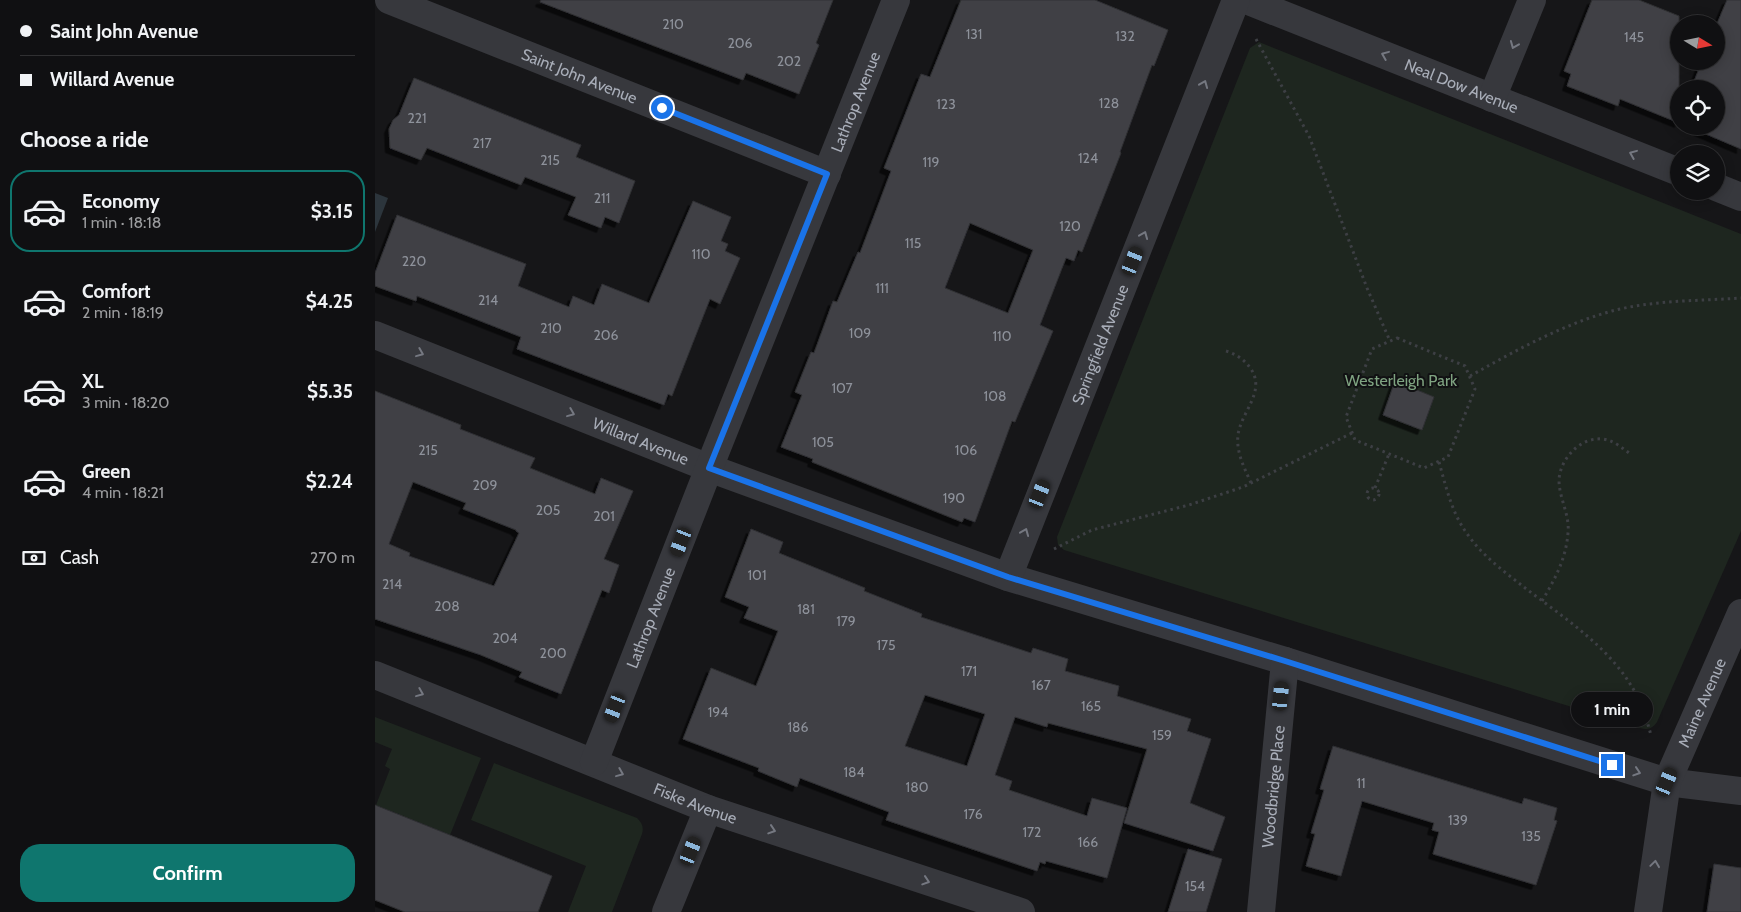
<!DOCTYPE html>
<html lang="en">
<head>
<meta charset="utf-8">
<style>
	:root { --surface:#101012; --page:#19191b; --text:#f1f3f6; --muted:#9c9d9f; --line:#303032; --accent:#0f766e }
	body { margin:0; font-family:Cabin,sans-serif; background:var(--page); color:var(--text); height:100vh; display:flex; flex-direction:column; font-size:19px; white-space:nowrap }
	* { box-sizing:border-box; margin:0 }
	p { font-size:16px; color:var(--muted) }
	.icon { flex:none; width:28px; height:28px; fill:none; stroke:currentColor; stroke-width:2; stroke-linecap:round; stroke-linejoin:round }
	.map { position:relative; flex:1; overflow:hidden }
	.details { display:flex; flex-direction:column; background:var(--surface); width:375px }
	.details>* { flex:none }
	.banner { display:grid; align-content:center; height:110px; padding:0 20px; background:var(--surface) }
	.needle { width:32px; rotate:100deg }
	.fabs { position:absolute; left:1295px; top:15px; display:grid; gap:10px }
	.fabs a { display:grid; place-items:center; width:55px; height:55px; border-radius:50%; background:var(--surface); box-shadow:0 2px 12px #0003,0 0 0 1px var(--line); font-size:25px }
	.end { position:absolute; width:22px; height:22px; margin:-11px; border:6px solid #1a73e8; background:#fff; box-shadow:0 0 0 2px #fff }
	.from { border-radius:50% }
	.bubble { position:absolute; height:35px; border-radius:18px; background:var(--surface); box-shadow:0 2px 12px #0003,0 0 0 1px var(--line); font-size:16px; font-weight:700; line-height:35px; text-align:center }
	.car { position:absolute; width:15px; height:30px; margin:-15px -8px; border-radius:6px; box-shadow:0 0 4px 1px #0007; background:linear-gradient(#222 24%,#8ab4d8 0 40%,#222 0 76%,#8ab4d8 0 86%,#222 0) }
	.banner b { display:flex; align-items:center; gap:18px; height:48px; font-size:19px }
	.banner b+b { border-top:1px solid var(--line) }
	.banner i { width:12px; height:12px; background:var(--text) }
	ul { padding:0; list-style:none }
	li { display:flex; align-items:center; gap:15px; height:82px; margin:0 10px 8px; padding:0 10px; border:2px solid transparent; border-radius:20px }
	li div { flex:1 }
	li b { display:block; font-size:19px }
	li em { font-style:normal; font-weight:700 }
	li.active { border-color:var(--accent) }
	li>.icon { width:45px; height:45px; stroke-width:1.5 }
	h2 { padding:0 20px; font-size:22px; line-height:60px }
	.pay { display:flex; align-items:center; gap:12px; height:55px; padding:0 20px; font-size:19px }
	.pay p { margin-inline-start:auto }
	.action { display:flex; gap:10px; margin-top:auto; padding:10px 20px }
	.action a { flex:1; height:58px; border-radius:20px; background:var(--accent); color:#fff; font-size:20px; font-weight:700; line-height:58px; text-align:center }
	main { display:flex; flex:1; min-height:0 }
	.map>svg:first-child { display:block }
	.green { fill:#1e261f }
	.water { fill:#2c353c }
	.building { fill:#404145; stroke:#303034; fill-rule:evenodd; filter:url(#shadow) }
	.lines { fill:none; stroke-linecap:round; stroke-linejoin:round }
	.path { stroke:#3d3f44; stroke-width:3; stroke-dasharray:2.5 4; stroke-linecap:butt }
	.minor { stroke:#37383d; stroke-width:28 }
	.oneway { stroke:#757881 }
	.route { stroke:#1a73e8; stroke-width:6 }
	.labels { text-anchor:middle; stroke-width:4; stroke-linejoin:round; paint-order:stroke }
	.number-label { font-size:14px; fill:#8e929b }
	.street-label { font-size:16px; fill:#a8adb8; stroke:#111113 }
	.park-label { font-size:16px; fill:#7fa381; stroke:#111113 }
</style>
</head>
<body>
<main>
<section class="details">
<div class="banner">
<b><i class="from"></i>Saint John Avenue</b>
<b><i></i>Willard Avenue</b>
</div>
<h2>Choose a ride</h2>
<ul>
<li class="active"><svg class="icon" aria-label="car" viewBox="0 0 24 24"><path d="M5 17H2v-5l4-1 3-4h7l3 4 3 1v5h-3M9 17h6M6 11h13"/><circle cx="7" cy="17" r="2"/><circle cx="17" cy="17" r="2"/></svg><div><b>Economy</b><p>1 min · 18:18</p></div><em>$3.15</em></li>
<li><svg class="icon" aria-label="car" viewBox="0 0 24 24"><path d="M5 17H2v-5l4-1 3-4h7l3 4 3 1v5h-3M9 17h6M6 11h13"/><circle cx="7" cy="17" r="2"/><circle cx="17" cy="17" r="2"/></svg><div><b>Comfort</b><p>2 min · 18:19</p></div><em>$4.25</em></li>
<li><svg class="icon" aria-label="car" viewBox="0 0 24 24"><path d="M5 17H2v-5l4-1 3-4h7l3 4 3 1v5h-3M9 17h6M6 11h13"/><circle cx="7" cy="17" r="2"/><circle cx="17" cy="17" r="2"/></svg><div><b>XL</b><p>3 min · 18:20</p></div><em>$5.35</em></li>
<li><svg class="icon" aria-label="car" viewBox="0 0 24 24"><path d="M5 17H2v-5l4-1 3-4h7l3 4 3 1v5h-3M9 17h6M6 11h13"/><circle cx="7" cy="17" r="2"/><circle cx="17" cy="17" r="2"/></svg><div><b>Green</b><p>4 min · 18:21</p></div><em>$2.24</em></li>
</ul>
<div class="pay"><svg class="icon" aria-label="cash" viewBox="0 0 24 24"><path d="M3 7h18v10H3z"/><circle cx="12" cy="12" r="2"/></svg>Cash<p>270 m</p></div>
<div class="action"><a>Confirm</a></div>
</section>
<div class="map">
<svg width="1366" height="912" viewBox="0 0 1366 912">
	<defs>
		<filter id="shadow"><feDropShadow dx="-4.5" dy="4.5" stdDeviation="0" flood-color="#0009"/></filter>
	</defs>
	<rect width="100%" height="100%" fill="#161618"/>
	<!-- green -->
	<g class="green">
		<path d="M 884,42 L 1366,234 L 1366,531 L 1282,722 C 1277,729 1273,730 1265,728 L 689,550 L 683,545 L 682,537 L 875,48 Z"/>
		<polygon points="0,717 106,758 75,835 1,805 15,769 10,766 17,749 0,742"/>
		<path d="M 119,763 L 262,818 C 267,823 269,827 267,834 L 237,912 L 193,912 L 211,866 L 96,820 Z"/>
	</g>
	<!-- water -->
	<polygon class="water" points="0,193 13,198 0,232"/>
	<!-- building -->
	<g class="building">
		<polygon points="166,0 458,0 441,43 444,45 424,94 371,73 368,80 165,2"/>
		<path d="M 586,0 L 720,0 L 793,30 L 779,66 L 777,65 L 745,152 L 746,153 L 707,252 L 703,250 L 699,261 L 691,258 L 665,325 L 678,331 L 640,422 L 637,421 L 600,522 L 589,518 L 587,522 L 437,462 L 438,459 L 406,447 L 427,395 L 420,392 L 436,352 L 439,353 L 458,301 L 462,302 L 483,252 L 485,253 L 516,171 L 509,168 L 546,74 L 555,77 ZM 595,223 L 658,250 L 633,313 L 570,288 Z"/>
		<polygon points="1217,0 1264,0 1304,16 1304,123 1245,99 1243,106 1192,86 1196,74 1189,71"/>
		<polygon points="1352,0 1366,0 1366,149 1312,126 1341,126 1341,89 1316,89 1327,61 1341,61 1341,26"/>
		<polygon points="39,78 206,145 201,157 260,181 244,223 230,217 226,228 193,215 201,197 150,177 146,185 52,148 46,160 15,148 14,129 18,120 24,115"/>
		<polygon points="318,201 356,217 346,241 353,244 350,251 365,258 345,304 335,299 297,396 293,394 289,405 142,349 146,337 42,296 41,301 0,286 0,273 22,215 151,264 143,286 194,307 198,296 219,305 227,284 274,303"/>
		<polygon points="1020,381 1059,397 1047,430 1008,415"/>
		<path d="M 0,391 L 86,425 L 85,429 L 160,458 L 155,468 L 220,494 L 226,478 L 258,491 L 229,559 L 244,565 L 234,593 L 227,590 L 186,694 L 144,677 L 147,672 L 106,655 L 0,619 ZM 38,482 L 91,503 L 88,509 L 141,530 L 141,531 L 144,533 L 119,586 L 34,556 L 35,553 L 14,544 Z"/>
		<path d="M 376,529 L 408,542 L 404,553 L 490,588 L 489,591 L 547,614 L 546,617 L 656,653 L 658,648 L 693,659 L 690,671 L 744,686 L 742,696 L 816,719 L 812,731 L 836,739 L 815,803 L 850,817 L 838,851 L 749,823 L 772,749 L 673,723 L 672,727 L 640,717 L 620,775 L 637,781 L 634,790 L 712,816 L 717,798 L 752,808 L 732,878 L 671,861 L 670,864 L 665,862 L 662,871 L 511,820 L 514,812 L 425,778 L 422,787 L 383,771 L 384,768 L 308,739 L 336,668 L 381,686 L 403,631 L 369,618 L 374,607 L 350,597 ZM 550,695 L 610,714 L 592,766 L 530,746 Z"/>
		<polygon points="958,746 1147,804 1149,798 1182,808 1179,820 1182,821 1161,885 1058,854 1064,832 1057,830 1059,823 987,801 966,876 931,866 940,834 936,833 949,790 945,789"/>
		<polygon points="0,805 177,876 163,912 30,912 0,900"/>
		<polygon points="813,849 847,859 831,912 793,912"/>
		<polygon points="1339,864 1366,868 1366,912 1332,912"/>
	</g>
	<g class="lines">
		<!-- path -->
		<g class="path">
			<polyline points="881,39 934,136 992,288 1015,341"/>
			<polygon points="1022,338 1090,366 1100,389 1073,457 1049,468 980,440 971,417 997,349"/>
			<path d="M 851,351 C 861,354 870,360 876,369 C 891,392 866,412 863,435 C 861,452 869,467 876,483"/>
			<path d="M 1095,376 C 1140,351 1186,325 1237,311 C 1278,300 1324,301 1366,298"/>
			<path d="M 1064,462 C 1071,487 1077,514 1093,535 C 1107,555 1127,570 1145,584 C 1187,617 1237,647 1262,696 C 1269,708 1272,722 1276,735"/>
			<circle cx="998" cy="494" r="6"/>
			<polyline points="1000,488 1014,454"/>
			<polyline points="679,549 717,530 814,505 868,487 977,433"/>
			<path d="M 1167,601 C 1180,579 1191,559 1193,533 C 1195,515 1184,498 1184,480 C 1185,459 1205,437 1227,439 C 1238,440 1246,447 1254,453"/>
		</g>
		<!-- minor -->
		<g class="minor">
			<path id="s1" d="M 14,0 L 452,174"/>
			<path id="s2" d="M 871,0 L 1304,172"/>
			<polyline points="1117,98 1157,0"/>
			<polyline points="1341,187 1366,197"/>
			<path id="s3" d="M 0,335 L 334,468 L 633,577 L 910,661 L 1292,782 L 1366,791"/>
			<path id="s4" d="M 633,577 L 861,0"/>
			<path id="s5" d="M 0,675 L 333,809 L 646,912"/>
			<path id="s6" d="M 219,762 L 334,468 L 521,0"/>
			<polyline points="291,912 333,809"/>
			<path id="s7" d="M 886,912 L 910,661"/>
			<path id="s8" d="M 1273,912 L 1292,782 L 1366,613"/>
		</g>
	</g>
	<!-- one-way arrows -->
	<defs><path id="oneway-chevron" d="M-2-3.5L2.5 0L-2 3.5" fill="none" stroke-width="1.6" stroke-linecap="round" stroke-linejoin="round" transform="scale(1.25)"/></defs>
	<g class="oneway">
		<use href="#oneway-chevron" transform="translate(1139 45) rotate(112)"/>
		<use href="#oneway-chevron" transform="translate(1010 55) rotate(-158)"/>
		<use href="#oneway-chevron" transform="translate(829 84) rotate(-68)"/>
		<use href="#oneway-chevron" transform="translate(1258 154) rotate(-158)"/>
		<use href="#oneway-chevron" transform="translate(769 235) rotate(-68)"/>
		<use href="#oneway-chevron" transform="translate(45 353) rotate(22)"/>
		<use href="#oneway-chevron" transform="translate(196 413) rotate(22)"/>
		<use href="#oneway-chevron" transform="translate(650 532) rotate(-68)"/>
		<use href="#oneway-chevron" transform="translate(45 693) rotate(22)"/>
		<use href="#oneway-chevron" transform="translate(1262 772) rotate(18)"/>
		<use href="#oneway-chevron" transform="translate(245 773) rotate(22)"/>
		<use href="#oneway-chevron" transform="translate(397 830) rotate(18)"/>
		<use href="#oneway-chevron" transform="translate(1280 864) rotate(-82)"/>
		<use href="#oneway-chevron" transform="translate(551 881) rotate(18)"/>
	</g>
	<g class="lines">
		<!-- route -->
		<polyline class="route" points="287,108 452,174 334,468 633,577 910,661 1237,765"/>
	</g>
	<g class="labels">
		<!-- number labels -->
		<g class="number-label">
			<text x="298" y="29">210</text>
			<text x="599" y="39">131</text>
			<text x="750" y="41">132</text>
			<text x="1259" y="42">145</text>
			<text x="365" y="48">206</text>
			<text x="414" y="66">202</text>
			<text x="734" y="108">128</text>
			<text x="571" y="109">123</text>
			<text x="42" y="123">221</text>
			<text x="107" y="148">217</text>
			<text x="713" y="163">124</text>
			<text x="175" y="165">215</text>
			<text x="556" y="167">119</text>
			<text x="227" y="203">211</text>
			<text x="695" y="231">120</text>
			<text x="538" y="248">115</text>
			<text x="326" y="259">110</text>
			<text x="39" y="266">220</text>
			<text x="507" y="293">111</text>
			<text x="113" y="305">214</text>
			<text x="176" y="333">210</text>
			<text x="485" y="338">109</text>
			<text x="231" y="340">206</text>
			<text x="627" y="341">110</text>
			<text x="467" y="393">107</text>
			<text x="620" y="401">108</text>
			<text x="448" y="447">105</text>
			<text x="53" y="455">215</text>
			<text x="591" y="455">106</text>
			<text x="110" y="490">209</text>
			<text x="579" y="503">190</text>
			<text x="173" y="515">205</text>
			<text x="229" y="521">201</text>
			<text x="382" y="580">101</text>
			<text x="17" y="589">214</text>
			<text x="72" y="611">208</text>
			<text x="431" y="614">181</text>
			<text x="471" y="626">179</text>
			<text x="130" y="643">204</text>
			<text x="511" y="650">175</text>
			<text x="178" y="658">200</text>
			<text x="594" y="676">171</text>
			<text x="666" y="690">167</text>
			<text x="716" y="711">165</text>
			<text x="343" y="717">194</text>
			<text x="423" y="732">186</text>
			<text x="787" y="740">159</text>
			<text x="479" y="777">184</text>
			<text x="986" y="788">11</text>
			<text x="542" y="792">180</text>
			<text x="598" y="819">176</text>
			<text x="1083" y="825">139</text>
			<text x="657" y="837">172</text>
			<text x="1156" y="841">135</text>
			<text x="713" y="847">166</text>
			<text x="820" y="891">154</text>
		</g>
		<!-- street labels -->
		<g class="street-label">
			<text dy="6" stroke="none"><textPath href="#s1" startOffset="205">Saint John Avenue</textPath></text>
			<text dy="6" stroke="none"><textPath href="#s2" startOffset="232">Neal Dow Avenue</textPath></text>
			<text dy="6" stroke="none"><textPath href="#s6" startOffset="710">Lathrop Avenue</textPath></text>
			<text dy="6" stroke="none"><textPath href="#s4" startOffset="250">Springfield Avenue</textPath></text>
			<text dy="6" stroke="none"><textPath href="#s3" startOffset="286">Willard Avenue</textPath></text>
			<text dy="6" stroke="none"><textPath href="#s6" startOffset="155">Lathrop Avenue</textPath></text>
			<text dy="6" stroke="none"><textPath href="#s8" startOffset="218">Maine Avenue</textPath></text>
			<text dy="6" stroke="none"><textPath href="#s7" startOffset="126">Woodbridge Place</textPath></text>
			<text dy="6" stroke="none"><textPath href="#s5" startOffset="345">Fiske Avenue</textPath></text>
		</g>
		<!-- park labels -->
		<g class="park-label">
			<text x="1026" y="386">Westerleigh Park</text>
		</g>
	</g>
</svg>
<div class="fabs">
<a><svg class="needle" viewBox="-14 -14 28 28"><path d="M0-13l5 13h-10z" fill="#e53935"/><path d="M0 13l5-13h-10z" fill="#9c9d9f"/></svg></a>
<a><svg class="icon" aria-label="locate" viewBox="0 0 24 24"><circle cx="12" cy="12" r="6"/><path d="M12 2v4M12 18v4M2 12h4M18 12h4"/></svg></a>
<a><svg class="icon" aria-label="layers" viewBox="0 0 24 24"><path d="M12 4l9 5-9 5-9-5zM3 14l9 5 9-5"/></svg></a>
</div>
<i class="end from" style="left:287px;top:108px"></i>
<i class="end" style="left:1237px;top:765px"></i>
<div class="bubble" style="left:1196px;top:692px;width:82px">1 min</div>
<i class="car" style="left:758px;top:261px;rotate:22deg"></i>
<i class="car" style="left:665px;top:494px;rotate:22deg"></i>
<i class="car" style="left:306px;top:542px;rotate:201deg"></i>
<i class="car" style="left:906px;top:696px;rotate:6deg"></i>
<i class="car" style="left:240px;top:708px;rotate:201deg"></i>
<i class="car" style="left:1292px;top:782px;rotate:23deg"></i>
<i class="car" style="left:316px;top:851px;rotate:22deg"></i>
</div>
</main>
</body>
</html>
